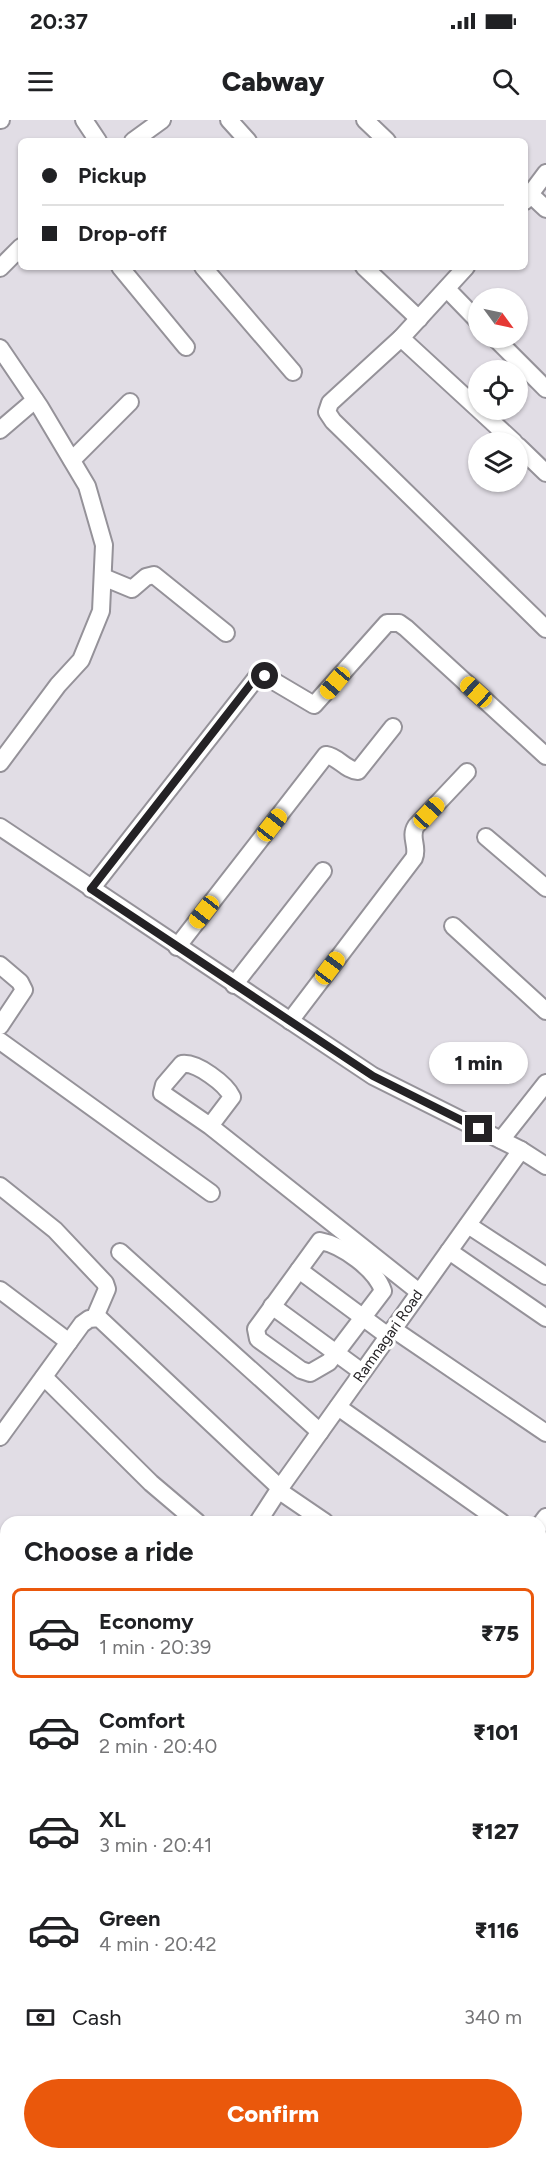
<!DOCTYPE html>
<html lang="en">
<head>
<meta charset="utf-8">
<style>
	:root { --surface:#fff; --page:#f2f2f2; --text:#202124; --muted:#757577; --line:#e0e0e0; --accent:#ea580c }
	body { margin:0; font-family:Figtree,sans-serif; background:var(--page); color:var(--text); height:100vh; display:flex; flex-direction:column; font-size:22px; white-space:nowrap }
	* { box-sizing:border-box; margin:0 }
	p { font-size:20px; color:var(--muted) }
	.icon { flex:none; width:33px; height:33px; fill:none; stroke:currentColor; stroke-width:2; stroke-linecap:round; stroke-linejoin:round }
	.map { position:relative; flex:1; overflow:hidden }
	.sheet { position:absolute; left:0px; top:1396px; width:546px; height:644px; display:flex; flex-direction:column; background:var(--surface); border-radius:18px 18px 0 0; box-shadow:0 2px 4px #0004 }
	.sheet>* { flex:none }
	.top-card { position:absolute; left:18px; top:18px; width:510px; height:132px; border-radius:9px; box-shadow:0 2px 4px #0004; display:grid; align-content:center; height:132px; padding:0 24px; background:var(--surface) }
	.needle { width:39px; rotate:123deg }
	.tools { position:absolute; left:468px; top:168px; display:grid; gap:12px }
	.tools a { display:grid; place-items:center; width:60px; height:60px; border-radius:50%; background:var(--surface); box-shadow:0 2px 4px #0004; font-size:30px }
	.end { position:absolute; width:27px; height:27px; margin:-14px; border:8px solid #242225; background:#fff; box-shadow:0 0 0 3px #fff }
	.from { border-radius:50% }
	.bubble { position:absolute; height:42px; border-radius:21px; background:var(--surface); box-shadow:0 2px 4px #0004; font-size:20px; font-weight:800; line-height:42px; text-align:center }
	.car { position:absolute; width:18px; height:36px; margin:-18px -9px; border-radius:8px; box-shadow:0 0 4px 2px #0007; background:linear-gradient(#f5c518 24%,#345 0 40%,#f5c518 0 76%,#345 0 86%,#f5c518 0) }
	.top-card b { display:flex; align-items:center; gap:21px; height:57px; font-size:22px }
	.top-card b+b { border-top:2px solid var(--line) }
	.top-card i { width:15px; height:15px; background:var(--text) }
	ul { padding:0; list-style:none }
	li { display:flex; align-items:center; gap:18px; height:90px; margin:0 12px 9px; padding:0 12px; border:3px solid transparent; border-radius:9px }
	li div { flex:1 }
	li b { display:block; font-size:22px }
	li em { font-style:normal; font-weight:800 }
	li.active { border-color:var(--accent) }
	li>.icon { width:54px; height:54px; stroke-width:1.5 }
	h2 { padding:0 24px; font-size:27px; line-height:72px }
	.pay { display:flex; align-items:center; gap:15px; height:66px; padding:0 24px; font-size:22px }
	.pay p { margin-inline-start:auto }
	.cta { display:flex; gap:12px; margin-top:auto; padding:12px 24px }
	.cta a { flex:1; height:69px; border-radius:36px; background:var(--accent); color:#fff; font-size:24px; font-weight:800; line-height:69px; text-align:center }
	.status { display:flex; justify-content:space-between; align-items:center; height:42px; padding:0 30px; background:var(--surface); direction:ltr }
	.status svg { height:16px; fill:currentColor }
	header { display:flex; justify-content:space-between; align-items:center; height:78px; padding:0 24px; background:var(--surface); font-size:27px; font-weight:800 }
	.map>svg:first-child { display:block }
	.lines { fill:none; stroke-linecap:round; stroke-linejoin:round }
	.minor-casing { stroke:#959299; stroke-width:20 }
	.minor { stroke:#fff; stroke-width:16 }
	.route { stroke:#242225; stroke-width:8 }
	.labels { text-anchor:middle; stroke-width:6; stroke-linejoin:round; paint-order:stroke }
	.street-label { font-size:15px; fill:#242225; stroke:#fff }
</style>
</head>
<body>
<div class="status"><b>20:37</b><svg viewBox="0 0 49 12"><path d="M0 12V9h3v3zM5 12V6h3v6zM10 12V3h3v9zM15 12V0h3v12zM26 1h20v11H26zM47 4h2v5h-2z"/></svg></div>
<header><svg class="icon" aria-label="menu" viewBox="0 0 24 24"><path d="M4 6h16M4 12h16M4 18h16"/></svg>Cabway<svg class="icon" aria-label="search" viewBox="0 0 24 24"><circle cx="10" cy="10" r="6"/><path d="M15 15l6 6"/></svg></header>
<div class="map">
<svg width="546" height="2039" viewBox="0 0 546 2039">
	<rect width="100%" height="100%" fill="#e1dde5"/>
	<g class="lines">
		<!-- minor casing -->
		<g class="minor-casing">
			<g id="minor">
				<polyline points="0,0 1,0"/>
				<polyline points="84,0 98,21"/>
				<polyline points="229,0 248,21"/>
				<polyline points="365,0 387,21"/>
				<polyline points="133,21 162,0"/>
				<polyline points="531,75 546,89"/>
				<polyline points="525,81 546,53"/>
				<polyline points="120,147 186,227"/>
				<polyline points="203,147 293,252"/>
				<polyline points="364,147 419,199"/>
				<polyline points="466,147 401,218 330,283 327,292 333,301 546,509"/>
				<polyline points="0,148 21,127"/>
				<polyline points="447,169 478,201"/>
				<polyline points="401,218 514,322"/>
				<polyline points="495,218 546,269"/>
				<polyline points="0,228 40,287 87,366 104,425 101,491 81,540 58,565 0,643"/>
				<polyline points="0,310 35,280"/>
				<polyline points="518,326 546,353"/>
				<polyline points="72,340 130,282"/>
				<polyline points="103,457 132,469 146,457 154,455 226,513"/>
				<polyline points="0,707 373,956 521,1030 546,1046"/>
				<polyline points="486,717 546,768"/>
				<polyline points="91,769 257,557 265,556 314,585 387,503 399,503 406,508 546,636"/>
				<polyline points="453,806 546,891"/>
				<path d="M 177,827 L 326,635 C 339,637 345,650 358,651 L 393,607"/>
				<polyline points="0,845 20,862 24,870 0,906"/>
				<polyline points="234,865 323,751"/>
				<path d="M 290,901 L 414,738 C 419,727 409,717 416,706 L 467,652"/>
				<polyline points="0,921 211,1073"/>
				<path d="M 210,1006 L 232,977 C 226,964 197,942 182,944 L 164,965 L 162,973 L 210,1006 L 419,1172"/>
				<polyline points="501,1020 546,963"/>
				<polyline points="0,1066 55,1110 105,1163 107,1169 95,1197"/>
				<polyline points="468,1105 546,1156"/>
				<path d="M 320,1121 C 342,1125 376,1149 383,1171 L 329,1242 L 310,1253 L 301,1250 L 258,1219 L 256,1209 Z"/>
				<polyline points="449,1131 546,1198"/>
				<polyline points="120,1132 320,1312"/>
				<polyline points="299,1150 388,1216"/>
				<polyline points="0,1170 69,1222"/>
				<polyline points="272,1186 362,1252"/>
				<polyline points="393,1209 546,1313"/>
				<polyline points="44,1257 151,1363 197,1402"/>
				<polyline points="338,1287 501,1402"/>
				<polyline points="0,1317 82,1204 89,1199 99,1198 280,1368"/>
				<polyline points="278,1370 325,1402"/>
				<polyline points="258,1402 280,1368 521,1030"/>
				<polyline points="540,1405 546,1397"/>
				<polyline points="540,1430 546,1435"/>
				<polyline points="540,1549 546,1553"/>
				<polyline points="540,1685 546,1690"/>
				<polyline points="0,1720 6,1724"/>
				<polyline points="540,1755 546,1760"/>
				<polyline points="0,1813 6,1805"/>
				<polyline points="540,1860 546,1864"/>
				<polyline points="0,1871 6,1877"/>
				<polyline points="540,1917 546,1922"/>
				<polyline points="0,1948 6,1953"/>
				<polyline points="196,2034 202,2039"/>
				<polyline points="301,2034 308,2039"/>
				<polyline points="485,2034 491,2039"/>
			</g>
		</g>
		<!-- minor -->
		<use href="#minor" class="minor"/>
	</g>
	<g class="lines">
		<!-- route -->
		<polyline class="route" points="265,556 257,556 91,769 373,956 479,1009"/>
	</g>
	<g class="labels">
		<!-- street labels -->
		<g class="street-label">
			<text transform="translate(388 1216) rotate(-55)" y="5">Ramnagari Road</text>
		</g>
	</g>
</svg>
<div class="tools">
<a><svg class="needle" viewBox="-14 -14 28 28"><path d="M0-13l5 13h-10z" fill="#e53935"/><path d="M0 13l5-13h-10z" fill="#757577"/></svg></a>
<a><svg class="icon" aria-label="locate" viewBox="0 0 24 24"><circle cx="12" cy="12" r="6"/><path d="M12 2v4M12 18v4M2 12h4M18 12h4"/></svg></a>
<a><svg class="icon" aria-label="layers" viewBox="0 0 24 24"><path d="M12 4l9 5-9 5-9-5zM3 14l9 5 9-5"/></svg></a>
</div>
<i class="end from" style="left:265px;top:556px"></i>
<i class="end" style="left:479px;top:1009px"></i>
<div class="bubble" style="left:429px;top:922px;width:99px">1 min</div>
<i class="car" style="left:335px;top:563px;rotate:220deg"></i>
<i class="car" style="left:476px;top:572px;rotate:312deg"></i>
<i class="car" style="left:429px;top:693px;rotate:43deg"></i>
<i class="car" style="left:272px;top:705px;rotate:38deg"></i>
<i class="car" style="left:204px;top:792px;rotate:218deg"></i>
<i class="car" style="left:330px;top:848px;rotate:37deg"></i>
<div class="top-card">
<b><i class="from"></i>Pickup</b>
<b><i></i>Drop-off</b>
</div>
<section class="sheet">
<h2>Choose a ride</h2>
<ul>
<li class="active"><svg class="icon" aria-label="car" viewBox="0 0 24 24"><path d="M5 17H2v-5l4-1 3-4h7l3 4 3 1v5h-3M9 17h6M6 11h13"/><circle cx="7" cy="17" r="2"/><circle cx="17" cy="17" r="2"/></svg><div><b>Economy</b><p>1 min · 20:39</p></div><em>₹75</em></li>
<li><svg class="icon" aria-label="car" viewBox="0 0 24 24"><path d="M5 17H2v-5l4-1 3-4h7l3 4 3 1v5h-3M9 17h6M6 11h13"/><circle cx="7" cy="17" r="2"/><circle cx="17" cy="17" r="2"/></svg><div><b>Comfort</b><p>2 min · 20:40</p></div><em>₹101</em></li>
<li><svg class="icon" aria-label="car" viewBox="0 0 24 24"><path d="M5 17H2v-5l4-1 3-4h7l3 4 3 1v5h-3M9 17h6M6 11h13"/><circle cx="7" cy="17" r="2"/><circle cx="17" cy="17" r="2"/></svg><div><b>XL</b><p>3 min · 20:41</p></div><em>₹127</em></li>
<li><svg class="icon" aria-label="car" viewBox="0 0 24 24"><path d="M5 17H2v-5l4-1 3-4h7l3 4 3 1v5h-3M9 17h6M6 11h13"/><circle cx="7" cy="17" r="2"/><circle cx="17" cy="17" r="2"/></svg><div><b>Green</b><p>4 min · 20:42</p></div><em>₹116</em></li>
</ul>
<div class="pay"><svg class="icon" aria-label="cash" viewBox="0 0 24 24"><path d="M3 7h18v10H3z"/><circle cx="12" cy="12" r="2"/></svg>Cash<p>340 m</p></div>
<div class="cta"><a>Confirm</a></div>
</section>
</div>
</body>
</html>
